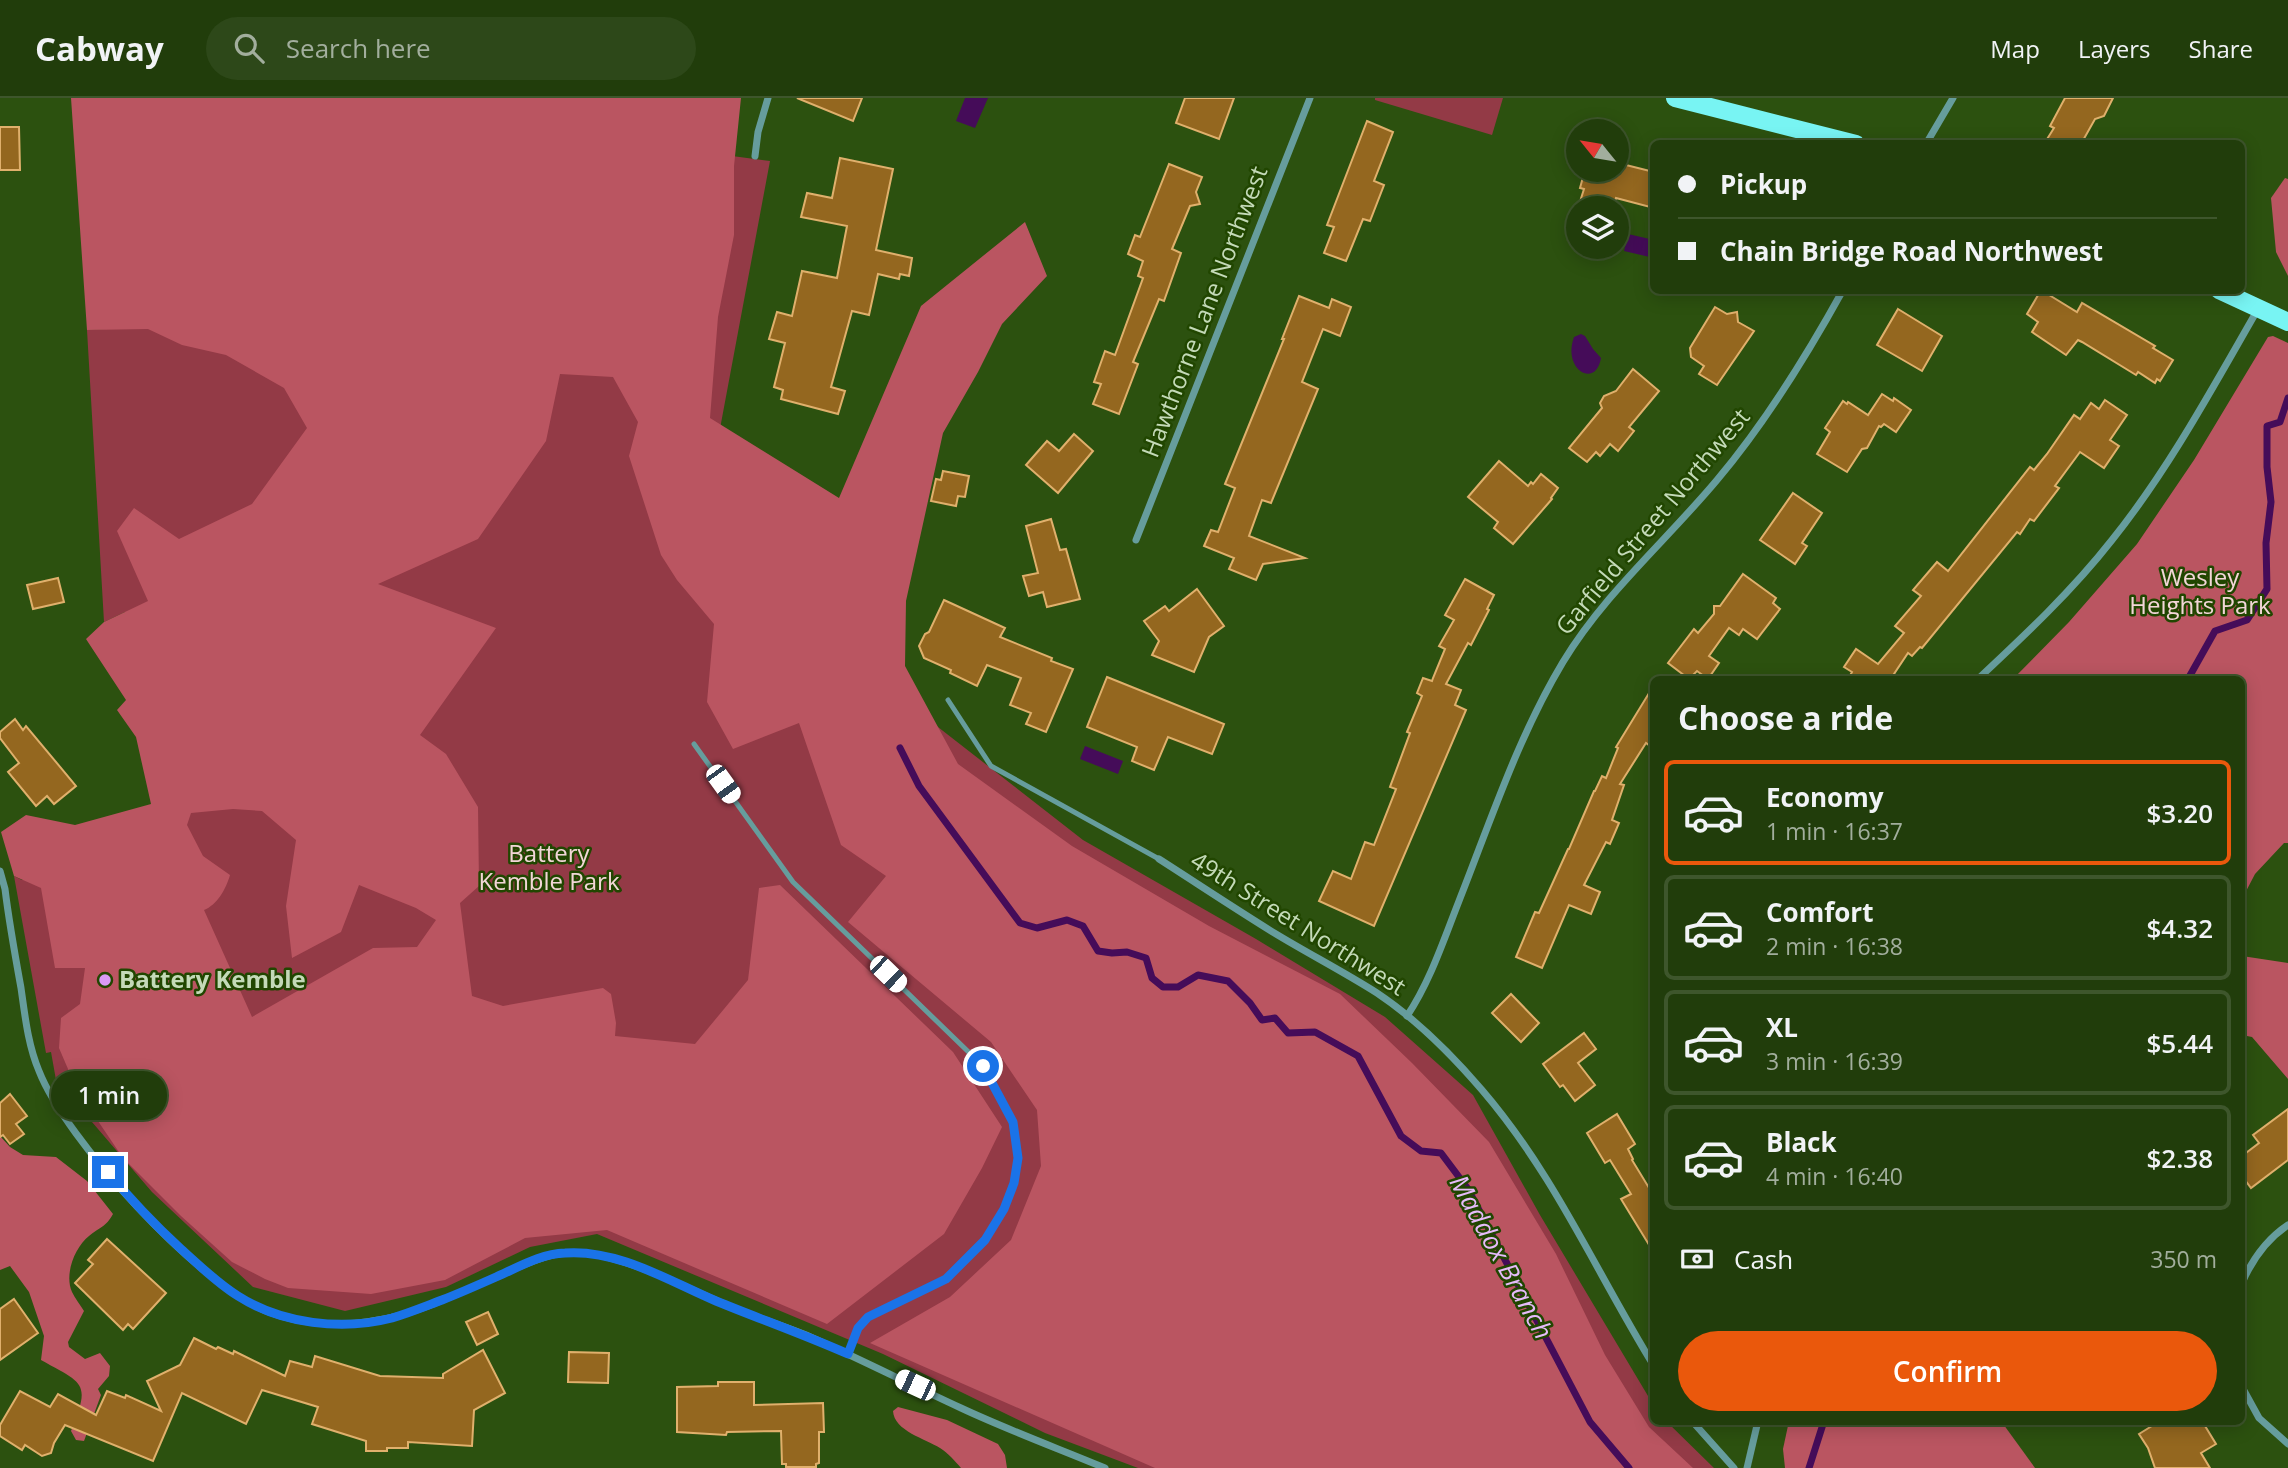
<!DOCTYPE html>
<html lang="en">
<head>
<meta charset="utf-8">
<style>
	:root { --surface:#213d0b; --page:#2d4819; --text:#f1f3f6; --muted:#a2ae9d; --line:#3e562c; --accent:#ea580c }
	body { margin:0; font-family:"Open Sans",sans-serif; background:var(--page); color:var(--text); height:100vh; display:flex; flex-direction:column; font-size:26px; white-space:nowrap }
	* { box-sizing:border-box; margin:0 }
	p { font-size:23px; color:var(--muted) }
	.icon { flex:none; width:38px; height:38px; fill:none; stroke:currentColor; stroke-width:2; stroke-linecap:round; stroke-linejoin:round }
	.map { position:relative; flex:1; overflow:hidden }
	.side { position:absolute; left:1650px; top:578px; width:595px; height:749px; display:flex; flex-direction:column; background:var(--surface); border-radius:10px; box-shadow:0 4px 18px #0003,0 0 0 2px var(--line) }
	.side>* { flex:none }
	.guide { position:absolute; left:1650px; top:42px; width:595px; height:154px; border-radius:10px; box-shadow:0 4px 18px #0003,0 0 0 2px var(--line); display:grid; align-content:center; height:154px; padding:0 28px; background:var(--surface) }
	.needle { width:46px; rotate:300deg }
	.fabs { position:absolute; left:1566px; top:21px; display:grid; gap:14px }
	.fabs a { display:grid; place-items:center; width:63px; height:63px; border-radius:50%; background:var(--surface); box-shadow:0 4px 18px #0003,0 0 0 2px var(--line); font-size:35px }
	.end { position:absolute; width:32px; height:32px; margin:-16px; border:9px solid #1a73e8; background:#fff; box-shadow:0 0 0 4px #fff }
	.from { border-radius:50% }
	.bubble { position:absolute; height:49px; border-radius:24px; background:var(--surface); box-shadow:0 4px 18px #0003,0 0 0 2px var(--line); font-size:23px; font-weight:600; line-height:49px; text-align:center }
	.car { position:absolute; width:21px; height:42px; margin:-21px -10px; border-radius:9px; box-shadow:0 0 5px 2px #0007; background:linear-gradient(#fff 24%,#345 0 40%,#fff 0 76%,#345 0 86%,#fff 0) }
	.guide b { display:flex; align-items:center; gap:24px; height:66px; font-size:26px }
	.guide b+b { border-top:2px solid var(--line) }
	.guide i { width:18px; height:18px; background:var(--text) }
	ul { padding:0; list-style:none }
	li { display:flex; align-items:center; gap:21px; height:105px; margin:0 14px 10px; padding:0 14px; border:4px solid var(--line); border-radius:10px }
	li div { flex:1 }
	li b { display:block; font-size:26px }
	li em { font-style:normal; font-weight:600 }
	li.on { border-color:var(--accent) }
	li>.icon { width:63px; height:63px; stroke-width:1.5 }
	h2 { padding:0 28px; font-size:32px; line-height:84px }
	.pay { display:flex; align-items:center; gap:18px; height:77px; padding:0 28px; font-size:26px }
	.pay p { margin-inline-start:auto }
	.button { display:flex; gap:14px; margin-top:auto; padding:14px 28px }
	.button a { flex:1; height:80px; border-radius:42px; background:var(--accent); color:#fff; font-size:28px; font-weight:600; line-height:80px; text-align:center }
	header { display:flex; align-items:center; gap:42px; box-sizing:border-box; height:98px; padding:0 35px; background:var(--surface); border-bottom:2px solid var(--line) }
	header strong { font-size:33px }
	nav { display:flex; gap:38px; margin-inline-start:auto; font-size:24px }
	.search { width:490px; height:63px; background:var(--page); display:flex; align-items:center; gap:18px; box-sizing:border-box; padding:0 24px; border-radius:38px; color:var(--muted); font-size:26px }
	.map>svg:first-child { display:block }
	.green { fill:#933a46 }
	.forest { fill:#ba5561; fill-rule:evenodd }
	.water { fill:#450c59 }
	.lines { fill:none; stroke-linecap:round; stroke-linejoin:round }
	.stream { stroke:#450c59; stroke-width:7 }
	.building { fill:#94671f; stroke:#e0b06c; stroke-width:2 }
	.service { stroke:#669d9d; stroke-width:5 }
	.minor { stroke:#669d9d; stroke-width:7 }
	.primary { stroke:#78f4f3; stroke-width:18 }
	.route { stroke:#1a73e8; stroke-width:9 }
	.poi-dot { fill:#da9af6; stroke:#214600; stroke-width:2.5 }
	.labels { text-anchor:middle; stroke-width:5; stroke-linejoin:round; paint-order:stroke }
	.street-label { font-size:24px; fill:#c4dab8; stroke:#214600 }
	.park-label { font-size:24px; fill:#f3d6d7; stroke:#214600 }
	.poi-label { font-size:24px; font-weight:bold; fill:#c4dab8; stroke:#214600; text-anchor:start }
	.water-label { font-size:26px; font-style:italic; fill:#e6bbfa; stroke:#214600 }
</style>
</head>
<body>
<header>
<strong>Cabway</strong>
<div class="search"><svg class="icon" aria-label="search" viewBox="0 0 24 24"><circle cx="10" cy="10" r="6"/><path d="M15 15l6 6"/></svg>Search here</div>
<nav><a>Map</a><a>Layers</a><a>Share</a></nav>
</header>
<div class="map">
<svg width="2288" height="1370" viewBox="0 0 2288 1370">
	<rect width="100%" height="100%" fill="#2c510f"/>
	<!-- green -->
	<g class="green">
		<polygon points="1375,0 1503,0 1492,37 1375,2"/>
		<polygon points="687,52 770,63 705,411 920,615 1083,742 1256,841 1385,919 1473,997 1540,1117 1654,1308 1654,1323 1666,1323 1714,1370 1138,1370 1045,1335 883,1256 597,1136 530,1149 446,1189 345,1213 253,1189 152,1094 56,982 51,954 46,955 14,778 22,782 188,706 125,514 104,524 87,232 105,231"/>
	</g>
	<!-- forest -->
	<g class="forest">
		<path d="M 71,0 L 741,0 L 734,68 L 734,137 L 718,219 L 710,320 L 839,400 L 921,208 L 1025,124 L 1047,178 L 1002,226 L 978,274 L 943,335 L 906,503 L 905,568 L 958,666 L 1072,748 L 1209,828 L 1340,896 L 1412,965 L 1489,1044 L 1556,1156 L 1605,1257 L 1649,1329 L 1693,1370 L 1155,1370 L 870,1245 L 950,1199 L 1011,1142 L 1041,1068 L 1037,1012 L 991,944 L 848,824 L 886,778 L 841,747 L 799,625 L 733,651 L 707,604 L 714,526 L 677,482 L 661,457 L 629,358 L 638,324 L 613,279 L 560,276 L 546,343 L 478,441 L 378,486 L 496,530 L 420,637 L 446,656 L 478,709 L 479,788 L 460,805 L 472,898 L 503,908 L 603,890 L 611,896 L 616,925 L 615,938 L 695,946 L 748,882 L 759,790 L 780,787 L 953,954 L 1002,1029 L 982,1070 L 944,1136 L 827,1226 L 607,1132 L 525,1140 L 445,1182 L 371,1196 L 288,1190 L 265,1181 L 232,1164 L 181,1118 L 123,1060 L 77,992 L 59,950 L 61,920 L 80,906 L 85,870 L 55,870 L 41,790 L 14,778 L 1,734 L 26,717 L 75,727 L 151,706 L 136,639 L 117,612 L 126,602 L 86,541 L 104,524 L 148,503 L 117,433 L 134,410 L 179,441 L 252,406 L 307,330 L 284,290 L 226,257 L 182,247 L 148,231 L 87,232 ZM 233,711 L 262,713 L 296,742 L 286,808 L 292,860 L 341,834 L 359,787 L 416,810 L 436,822 L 417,849 L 373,850 L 252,919 L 204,812 C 217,807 226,791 230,777 L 203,758 L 187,727 L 191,715 Z"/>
		<polygon points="2285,80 2288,81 2288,178 2276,154 2271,100"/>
		<polygon points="2273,238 2288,245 2288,745 2284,745 2255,776 2242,801 2242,581 2013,581 2069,524 2137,446 2194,362 2268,239"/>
		<polygon points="2242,858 2288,865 2288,981 2252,939 2242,937"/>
		<path d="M 0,1038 L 10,1049 L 23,1057 L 56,1059 L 87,1083 L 113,1116 C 106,1129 100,1129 89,1138 C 75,1149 64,1176 72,1194 C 75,1200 80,1207 84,1213 L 68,1244 L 69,1249 L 85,1261 L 100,1255 L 110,1268 L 109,1278 L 98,1291 L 101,1297 L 84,1343 L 76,1342 L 71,1333 C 91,1284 84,1286 41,1262 L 44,1238 L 29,1194 L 10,1168 L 0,1172 Z"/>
		<path d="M 898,1309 L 947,1322 L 998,1346 L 1005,1357 L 1007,1370 L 961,1370 C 955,1363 948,1355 940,1350 C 926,1341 894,1333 893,1313 Z"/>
		<polygon points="1789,1323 2001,1323 2035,1370 1785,1370 1783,1351"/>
	</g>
	<!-- water -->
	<g class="water">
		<polygon points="965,0 988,0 975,30 956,23"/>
		<polygon points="1628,136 1654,142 1654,160 1624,153"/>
		<path d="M 1581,236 L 1585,238 L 1593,251 L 1601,260 C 1596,291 1562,272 1574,239 Z"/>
		<polygon points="1085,648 1123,663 1118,676 1080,661"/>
	</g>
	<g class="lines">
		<!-- stream -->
		<g class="stream">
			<polyline points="2188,581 2215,533 2247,522 2267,491 2266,445 2271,404 2267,369 2267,328 2280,324 2288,300"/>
			<polyline points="900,650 919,688 1020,825 1037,830 1067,822 1083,828 1098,853 1112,855 1127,854 1146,860 1152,880 1163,889 1178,889 1198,877 1228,883 1250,905 1262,922 1275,920 1288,935 1315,934 1358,958 1401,1038 1421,1053 1441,1055 1468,1091 1590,1324 1629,1370"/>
			<polyline points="1809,1370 1824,1323"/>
		</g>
	</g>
	<!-- building -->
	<g class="building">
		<polygon points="797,0 862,0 853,23"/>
		<polygon points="1185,0 1234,0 1219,41 1176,25"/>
		<polygon points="2065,0 2113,0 2104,18 2095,21 2081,46 2044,46 2054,30 2050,28"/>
		<polygon points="1367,23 1393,34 1374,83 1384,87 1370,123 1363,121 1346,163 1324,155 1334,129 1327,127"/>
		<polygon points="0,29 19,29 20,72 0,72"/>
		<polygon points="840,60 893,71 876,152 912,160 909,178 900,176 899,181 878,176 869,217 852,213 831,289 845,293 838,316 781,301 783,292 774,289 785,245 769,241 777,214 792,218 802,173 837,180 847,128 801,119 807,95 832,100"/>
		<polygon points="1618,65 1654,74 1654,110 1616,100 1613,110 1578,110 1584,91 1580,90 1585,72 1617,72"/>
		<polygon points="1169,66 1202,79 1196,94 1200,106 1190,108 1172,151 1181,155 1164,203 1159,201 1133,264 1138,266 1119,316 1093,306 1101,286 1094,284 1105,253 1115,257 1143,180 1138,178 1143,163 1128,156 1135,137 1140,139"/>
		<polygon points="2041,192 2077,214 2082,205 2155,248 2153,250 2173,262 2160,283 2157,281 2155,285 2138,274 2136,277 2082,244 2078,242 2066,257 2032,234 2038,224 2027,216"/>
		<polygon points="1299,198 1329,210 1332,201 1351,209 1340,238 1323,231 1302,284 1318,291 1271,405 1262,402 1249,438 1305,460 1263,466 1256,482 1229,471 1234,460 1204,448 1211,432 1218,434 1235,390 1225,386 1284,241 1282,241"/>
		<polygon points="1715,209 1727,216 1737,214 1738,224 1754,233 1717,287 1699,276 1704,268 1691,259 1690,250"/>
		<polygon points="1898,211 1942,238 1922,273 1877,247"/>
		<polygon points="1633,271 1659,293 1629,329 1634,333 1618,353 1610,346 1600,358 1596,354 1587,364 1569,350 1602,310 1600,305 1604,298 1616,293"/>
		<polygon points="1882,296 1893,303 1894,300 1911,312 1896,334 1884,326 1881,329 1879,328 1867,350 1862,351 1847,374 1817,356 1830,334 1825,330 1843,303 1847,306 1848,304 1868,317"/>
		<polygon points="2105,302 2127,317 2110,342 2119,348 2104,370 2080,354 2055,388 2059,390 2034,423 2030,421 2020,436 2017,434 1922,550 1920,549 1912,558 1908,555 1894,576 1902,581 1848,581 1852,574 1844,569 1856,551 1878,566 1904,535 1895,528 1921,498 1913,492 1937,464 1948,473 2030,369 2034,372 2047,356 2074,317 2080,321 2091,305 2099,311"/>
		<polygon points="1074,336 1093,353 1058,395 1026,367 1047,343 1059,353"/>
		<polygon points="1499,363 1528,388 1531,384 1533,386 1541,376 1558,390 1551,400 1552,401 1513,446 1494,430 1498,424 1468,399"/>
		<polygon points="943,373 969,378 965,399 958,398 956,408 931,403 936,381 941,382"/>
		<polygon points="1793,395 1822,415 1802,445 1807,448 1795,466 1760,442"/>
		<polygon points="1051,421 1060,452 1066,451 1080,501 1047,509 1043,494 1029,498 1023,478 1038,475 1026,428"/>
		<polygon points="1743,476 1776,500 1773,505 1780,511 1757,541 1743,531 1739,537 1729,530 1709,558 1719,565 1708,581 1697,573 1689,581 1668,565 1694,531 1698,535 1714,516 1714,508 1720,508"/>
		<polygon points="58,480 64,504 33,511 27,487"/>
		<polygon points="1465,481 1494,497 1487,511 1489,512 1471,547 1468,545 1446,586 1461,592 1455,607 1466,612 1374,828 1319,803 1333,773 1351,781 1365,744 1374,747 1396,691 1390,689 1410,635 1407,634 1422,598 1417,595 1423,580 1432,583 1433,580 1445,551 1439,548 1454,522 1445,517"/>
		<polygon points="1197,491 1224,528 1209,539 1194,574 1152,557 1159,543 1144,523 1165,508 1169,513"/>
		<polygon points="944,502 1005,530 1000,539 1052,560 1051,563 1073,571 1046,634 1026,626 1031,615 1010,607 1021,580 987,567 977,588 950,575 951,572 924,560 919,548 925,536 929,534"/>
		<polygon points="1107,579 1224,626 1212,656 1168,639 1154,672 1132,663 1137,649 1087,629"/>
		<polygon points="1654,587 1654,651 1646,645 1620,686 1624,687 1612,722 1619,725 1610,746 1606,744 1584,787 1600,794 1591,816 1569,807 1542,870 1516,859 1535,814 1539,815 1568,751 1569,751 1594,693 1595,693 1602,678 1606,680 1618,650 1616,649"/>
		<polygon points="15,621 23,632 26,628 76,688 54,706 47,698 36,708 8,674 19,665 0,640 0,634"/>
		<polygon points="1511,896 1539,925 1521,944 1492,915"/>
		<polygon points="1584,935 1596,951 1578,965 1595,987 1575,1003 1563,987 1560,989 1543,966"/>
		<polygon points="10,996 27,1018 16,1026 24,1036 10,1046 3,1037 0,1039 0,1005"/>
		<polygon points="2288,1011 2288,1062 2251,1090 2242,1078 2242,1058 2259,1045 2253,1037"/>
		<polygon points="1617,1016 1635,1046 1628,1051 1633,1061 1632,1062 1654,1098 1654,1155 1621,1101 1631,1096 1610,1062 1605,1065 1587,1035"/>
		<polygon points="107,1141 166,1195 133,1231 128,1226 123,1232 75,1185 93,1166 88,1162"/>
		<polygon points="14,1201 38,1235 0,1262 0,1211"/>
		<polygon points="488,1214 498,1236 477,1247 466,1224"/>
		<polygon points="194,1240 216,1251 218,1249 233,1256 234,1253 285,1278 290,1263 312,1269 315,1258 380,1278 443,1280 443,1276 483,1252 505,1295 474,1312 472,1348 408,1344 408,1350 387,1350 387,1353 366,1353 366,1343 312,1326 318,1309 262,1292 246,1326 182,1295 153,1363 65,1327 54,1345 51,1355 42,1358 25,1347 22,1352 0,1338 0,1327 20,1293 50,1309 58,1296 96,1317 107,1293 125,1300 126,1297 161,1313 147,1283 180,1267"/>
		<polygon points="569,1254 609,1255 608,1285 568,1284"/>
		<polygon points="718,1284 754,1284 754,1307 823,1305 824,1334 819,1334 819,1365 816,1366 816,1369 786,1369 786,1366 782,1366 781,1333 727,1334 726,1337 677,1334 677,1289 718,1288"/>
		<polygon points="2160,1323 2202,1323 2216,1346 2201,1355 2210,1370 2155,1370 2148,1350 2139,1336"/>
	</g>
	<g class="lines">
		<!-- service -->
		<g class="service">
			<polyline points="948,602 991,668 1159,761"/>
			<polyline points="694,646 793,784 983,968 1012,1024 1018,1060 1014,1085 1004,1111 985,1142 946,1181 868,1218 857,1230 848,1256"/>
		</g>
		<!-- minor -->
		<g class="minor">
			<polyline points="1926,46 1953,0"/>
			<polyline points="755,58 758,34 768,0"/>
			<polyline points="1136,442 1310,0"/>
			<path d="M 1978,581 C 2025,537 2072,493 2112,442 C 2169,371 2213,289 2258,211"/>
			<path d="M 1159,761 C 1198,786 1237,812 1276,836 C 1309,856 1344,874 1377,895 C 1416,921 1452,957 1482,992 C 1555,1077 1596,1174 1654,1268"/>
			<path d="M 0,773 L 5,791 C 9,824 15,857 21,890 C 25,918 28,947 39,973 C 66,1042 197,1185 266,1213 C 301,1227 342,1229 378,1222 C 417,1216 456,1196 492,1181 C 526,1166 555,1149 593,1156 C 645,1166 691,1193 739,1212 C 761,1221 784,1228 806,1237 C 858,1260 909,1286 961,1310 C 1008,1332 1057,1350 1105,1370"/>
			<path d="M 1407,918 C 1430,884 1444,841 1459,803 C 1491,722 1518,639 1563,564 C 1604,496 1666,443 1717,382 C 1766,324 1806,259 1843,192"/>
			<path d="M 2242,1185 C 2252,1162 2267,1141 2288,1127"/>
			<polyline points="2242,1289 2259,1320 2288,1346"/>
			<polyline points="1692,1323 1734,1370"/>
			<polyline points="1747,1370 1758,1323"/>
		</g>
		<!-- primary -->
		<g class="primary">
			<polyline points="1675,0 1856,46"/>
			<polyline points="2219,192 2288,224"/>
		</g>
	</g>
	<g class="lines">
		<!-- route -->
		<path class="route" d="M 108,1074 C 131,1102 155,1127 181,1151 C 200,1168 217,1185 238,1198 C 282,1226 342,1233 392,1220 C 409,1215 426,1208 442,1202 C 460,1195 478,1187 496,1179 C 519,1169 540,1156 565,1155 C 618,1151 669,1183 716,1203 C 760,1221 805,1237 848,1256 L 858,1230 L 868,1219 L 946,1181 L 985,1142 L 1004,1111 L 1014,1085 L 1018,1060 L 1013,1024 L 983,968"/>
	</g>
	<!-- markers -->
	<circle class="poi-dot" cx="105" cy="882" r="7"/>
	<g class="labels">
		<!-- street labels -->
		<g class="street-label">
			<text transform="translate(1205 214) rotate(-69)" y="8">Hawthorne Lane Northwest</text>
			<text transform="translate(1653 424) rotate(-50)" y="8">Garfield Street Northwest</text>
			<text transform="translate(1298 826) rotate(32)" y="8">49th Street Northwest</text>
		</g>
		<!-- park labels -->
		<g class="park-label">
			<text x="2200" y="488">Wesley<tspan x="2200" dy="28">Heights Park</tspan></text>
			<text x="549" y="764">Battery<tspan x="549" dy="28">Kemble Park</tspan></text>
		</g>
		<!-- poi labels -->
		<g class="poi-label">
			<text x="119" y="890">Battery Kemble</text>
		</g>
		<!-- water labels -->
		<g class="water-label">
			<text transform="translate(1501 1159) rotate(61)" y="9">Maddox Branch</text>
		</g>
	</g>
</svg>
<div class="fabs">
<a><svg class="needle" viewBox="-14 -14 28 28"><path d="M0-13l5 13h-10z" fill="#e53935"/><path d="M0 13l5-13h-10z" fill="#a2ae9d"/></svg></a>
<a><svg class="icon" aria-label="layers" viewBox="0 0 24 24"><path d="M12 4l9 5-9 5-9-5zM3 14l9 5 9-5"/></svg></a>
</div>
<i class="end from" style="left:983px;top:968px"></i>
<i class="end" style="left:108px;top:1074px"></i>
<div class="bubble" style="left:51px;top:973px;width:116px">1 min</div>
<i class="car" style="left:723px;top:686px;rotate:144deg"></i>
<i class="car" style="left:888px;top:876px;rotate:134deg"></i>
<i class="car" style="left:915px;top:1287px;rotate:295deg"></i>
<div class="guide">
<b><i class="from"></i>Pickup</b>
<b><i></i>Chain Bridge Road Northwest</b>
</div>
<section class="side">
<h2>Choose a ride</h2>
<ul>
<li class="on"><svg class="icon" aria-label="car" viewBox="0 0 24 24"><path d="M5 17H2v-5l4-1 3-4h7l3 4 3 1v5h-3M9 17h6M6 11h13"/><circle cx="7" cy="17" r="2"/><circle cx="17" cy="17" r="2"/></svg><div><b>Economy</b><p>1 min · 16:37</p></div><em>$3.20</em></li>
<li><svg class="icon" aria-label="car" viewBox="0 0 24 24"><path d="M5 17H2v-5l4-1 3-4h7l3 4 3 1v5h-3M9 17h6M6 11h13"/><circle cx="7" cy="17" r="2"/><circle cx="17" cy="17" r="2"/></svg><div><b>Comfort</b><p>2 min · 16:38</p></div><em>$4.32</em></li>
<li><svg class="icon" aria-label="car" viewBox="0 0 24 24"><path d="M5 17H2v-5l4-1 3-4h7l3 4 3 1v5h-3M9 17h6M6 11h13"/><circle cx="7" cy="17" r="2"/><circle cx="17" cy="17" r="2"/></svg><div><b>XL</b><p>3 min · 16:39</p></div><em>$5.44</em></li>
<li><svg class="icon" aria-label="car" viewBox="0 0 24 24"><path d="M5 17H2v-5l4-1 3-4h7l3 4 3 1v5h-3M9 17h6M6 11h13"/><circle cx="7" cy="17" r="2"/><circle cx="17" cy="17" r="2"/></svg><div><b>Black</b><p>4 min · 16:40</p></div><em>$2.38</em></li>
</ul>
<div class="pay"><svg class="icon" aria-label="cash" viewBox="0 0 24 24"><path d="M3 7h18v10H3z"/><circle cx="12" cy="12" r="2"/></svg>Cash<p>350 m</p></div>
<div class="button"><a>Confirm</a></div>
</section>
</div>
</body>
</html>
